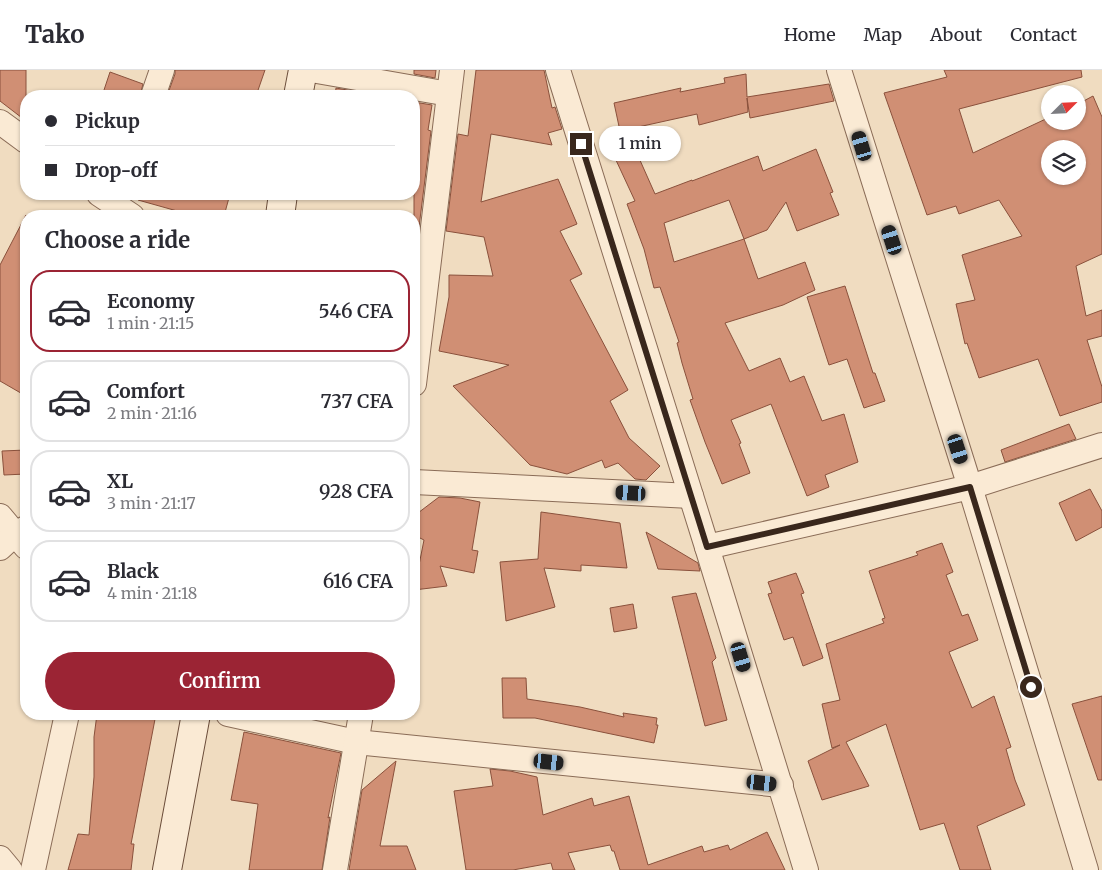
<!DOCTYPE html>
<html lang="en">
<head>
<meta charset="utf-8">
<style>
	:root { --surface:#fff; --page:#f2f2f3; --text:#2b2b33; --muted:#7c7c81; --line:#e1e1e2; --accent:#9b2434 }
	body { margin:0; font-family:Merriweather,serif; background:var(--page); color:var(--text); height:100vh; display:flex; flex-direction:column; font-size:19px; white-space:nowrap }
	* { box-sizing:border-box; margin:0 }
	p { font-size:16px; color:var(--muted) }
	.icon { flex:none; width:28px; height:28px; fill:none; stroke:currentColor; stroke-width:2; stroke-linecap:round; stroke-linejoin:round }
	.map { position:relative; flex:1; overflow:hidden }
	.sheet { position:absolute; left:20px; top:140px; width:400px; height:510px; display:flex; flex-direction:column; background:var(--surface); border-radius:20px; box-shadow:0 1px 4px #0004 }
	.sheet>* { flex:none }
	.top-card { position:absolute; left:20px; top:20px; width:400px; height:110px; border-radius:20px; box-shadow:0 1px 4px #0004; display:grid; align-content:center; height:110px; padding:0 25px; background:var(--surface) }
	.needle { width:32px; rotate:66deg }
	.buttons { position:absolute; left:1041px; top:15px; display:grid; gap:10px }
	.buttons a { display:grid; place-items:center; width:45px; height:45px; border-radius:50%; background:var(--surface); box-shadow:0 1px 4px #0004; font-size:25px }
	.end { position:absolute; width:22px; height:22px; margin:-11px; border:6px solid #39271c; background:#fff; box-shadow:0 0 0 2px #fff }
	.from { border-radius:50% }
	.bubble { position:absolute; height:35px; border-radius:18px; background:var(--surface); box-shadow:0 1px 4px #0004; font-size:16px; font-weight:600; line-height:35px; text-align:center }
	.car { position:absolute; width:15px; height:30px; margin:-15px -8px; border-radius:6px; box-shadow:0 0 4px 1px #0007; background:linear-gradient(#222 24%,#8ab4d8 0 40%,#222 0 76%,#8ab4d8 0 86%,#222 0) }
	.top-card b { display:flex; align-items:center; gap:18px; height:48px; font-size:19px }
	.top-card b+b { border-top:1px solid var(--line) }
	.top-card i { width:12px; height:12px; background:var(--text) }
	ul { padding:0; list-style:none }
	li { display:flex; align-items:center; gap:15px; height:82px; margin:0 10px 8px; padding:0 15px; border:2px solid var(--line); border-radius:20px }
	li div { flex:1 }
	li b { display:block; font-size:19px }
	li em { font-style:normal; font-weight:600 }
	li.current { border-color:var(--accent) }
	li>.icon { width:45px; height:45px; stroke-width:1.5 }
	h2 { padding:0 25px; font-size:22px; line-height:60px }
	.button { display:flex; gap:10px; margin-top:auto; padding:10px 25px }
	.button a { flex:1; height:58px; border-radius:30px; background:var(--accent); color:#fff; font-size:20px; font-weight:600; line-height:58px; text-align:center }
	header { display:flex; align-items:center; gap:30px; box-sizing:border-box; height:70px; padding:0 25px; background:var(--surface); border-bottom:1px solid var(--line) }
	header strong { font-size:24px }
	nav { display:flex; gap:28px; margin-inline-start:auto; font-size:18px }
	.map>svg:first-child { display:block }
	.building { fill:#d08f74; stroke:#8a513c; fill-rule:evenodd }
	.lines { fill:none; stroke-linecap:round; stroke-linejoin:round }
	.minor-casing { stroke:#8a6c57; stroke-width:26 }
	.secondary-casing { stroke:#6b4d3a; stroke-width:30 }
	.minor { stroke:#faead4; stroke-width:24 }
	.secondary { stroke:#faead4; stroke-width:28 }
	.route { stroke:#39271c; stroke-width:6 }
</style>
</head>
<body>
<header>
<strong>Tako</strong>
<nav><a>Home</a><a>Map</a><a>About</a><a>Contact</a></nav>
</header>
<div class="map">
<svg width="1102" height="800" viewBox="0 0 1102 800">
	<rect width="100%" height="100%" fill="#f0dcc0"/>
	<!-- building -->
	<g class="building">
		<polygon points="0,0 26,0 26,51 0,31"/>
		<polygon points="175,0 265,0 256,26 167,26 175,4"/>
		<polygon points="414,0 436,0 435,8 414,4"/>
		<polygon points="476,0 544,0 552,38 555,37 562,59 548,63 552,75 491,64 481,132 558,109 577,154 560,161 582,204 570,210 628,320 610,331 629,368 660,396 646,410 635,409 618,393 605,398 602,390 567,404 530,395 453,316 509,295 439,281 449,227 449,205 493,206 484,167 446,161 458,64 468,66"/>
		<path d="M 944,0 L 1081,0 L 1082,7 L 959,39 L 973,83 L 1050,47 L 1050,51 L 1078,51 L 1078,34 L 1093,26 L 1102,47 L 1102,184 L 1076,196 L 1086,246 L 1102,240 L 1102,266 L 1087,270 L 1102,317 L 1102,332 L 1060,346 L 1038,289 L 979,308 L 967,273 L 965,274 L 956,234 L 975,230 L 962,185 L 1022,166 L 999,130 L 959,144 L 956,136 L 927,145 L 884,23 L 947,7 ZM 1050,79 L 1078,79 L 1078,106 L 1050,106 Z"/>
		<polygon points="110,2 143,14 140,26 102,26"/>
		<polygon points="746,4 747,27 829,14 834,31 750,48 747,28 748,42 699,55 697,44 620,61 614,33 681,18 680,22 725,13 724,8"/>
		<polygon points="336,18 375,25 375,26 335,26"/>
		<polygon points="414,32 432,35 428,60 431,61 419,157 414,157"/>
		<polygon points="635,79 655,124 692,110 692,111 758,86 763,101 816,79 833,122 830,123 839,145 797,161 786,132 767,160 744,169 729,130 664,153 674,192 744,169 758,209 805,192 815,220 783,235 725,253 749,301 780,288 790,312 804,306 822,351 844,344 858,392 825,405 829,417 807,426 771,334 731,350 741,373 739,374 750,403 722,414 705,372 690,330 693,329 682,293 677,273 679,272 660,217 654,218 644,179 627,134 635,131 615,88"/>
		<polygon points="138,124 230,124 224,146 195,146 138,130"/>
		<polygon points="26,145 26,326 0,311 0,195"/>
		<polygon points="845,216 873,303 875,303 885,331 864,338 847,289 829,295 807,227"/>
		<polygon points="1069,354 1076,369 1005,392 1001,380"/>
		<polygon points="26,380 26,404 4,405 2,381"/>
		<polygon points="1090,419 1102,441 1102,457 1076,471 1059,433"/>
		<polygon points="439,427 460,428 480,432 472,480 478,481 474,503 440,496 447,516 414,520 424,470 414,465 414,446"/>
		<polygon points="541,442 620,453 627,498 581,495 581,501 544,498 555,537 506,551 500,492 538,489"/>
		<polygon points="646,462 698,493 700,501 658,499"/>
		<polygon points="942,473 953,502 946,505 962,546 968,544 978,570 949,582 972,638 994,626 1011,677 1006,679 1015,710 1025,735 977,756 991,800 960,800 944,753 920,760 886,654 846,672 869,716 822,730 808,691 840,675 832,678 822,634 840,630 826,574 884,553 882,549 885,548 869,501 918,485 916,482"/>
		<polygon points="796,503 804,523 801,524 823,588 803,596 793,567 784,570 768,524 772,523 768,512"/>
		<polygon points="696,523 716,588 712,592 727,650 705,656 672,527"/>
		<polygon points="633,534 637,558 614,562 610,538"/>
		<polygon points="502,608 526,608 527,629 580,637 624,647 623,643 657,648 656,655 658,655 654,673 535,648 503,648"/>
		<polygon points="1102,626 1102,710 1098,710 1072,634"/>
		<polygon points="97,644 156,644 131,774 134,774 131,800 68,800 78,764 89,765 94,707 94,667"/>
		<polygon points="244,662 341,683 328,748 330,747 322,800 249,800 258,734 231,730"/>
		<polygon points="396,691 380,776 407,776 416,800 349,800 362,720"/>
		<polygon points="490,699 510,701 537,707 543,745 592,728 594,736 629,726 648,795 702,776 704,782 728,775 730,780 767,762 785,800 620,800 614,781 612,781 610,775 568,783 575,800 553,800 551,793 513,800 466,800 454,721 493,716"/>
	</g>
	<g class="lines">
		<!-- minor casing -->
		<g class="minor-casing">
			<g id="minor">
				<polyline points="311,0 449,24"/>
				<polyline points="558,0 707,477 806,800"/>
				<polyline points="839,0 970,417 1086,800"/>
				<polyline points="153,26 162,0"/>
				<polyline points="0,52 26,71"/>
				<polyline points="99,124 132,146"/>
				<polyline points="414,314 452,0"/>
				<polyline points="414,412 691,426"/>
				<polyline points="0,446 26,477"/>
				<polyline points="707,477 970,417 1102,375"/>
				<polyline points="0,478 15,464 26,458"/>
				<polyline points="228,644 356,672 781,715"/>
				<polyline points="0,788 10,800"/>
				<polyline points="33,800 67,644"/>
				<polyline points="335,800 361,644"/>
			</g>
		</g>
		<!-- secondary casing -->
		<g class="secondary-casing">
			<g id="secondary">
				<polyline points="298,26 303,0"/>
				<polyline points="280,146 283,124"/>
				<polyline points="167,800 196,644"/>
			</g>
		</g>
		<!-- minor -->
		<use href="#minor" class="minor"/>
		<!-- secondary -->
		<use href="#secondary" class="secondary"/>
	</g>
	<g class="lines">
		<!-- route -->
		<polyline class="route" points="581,74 707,477 970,417 1031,617"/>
	</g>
</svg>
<div class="buttons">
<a><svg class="needle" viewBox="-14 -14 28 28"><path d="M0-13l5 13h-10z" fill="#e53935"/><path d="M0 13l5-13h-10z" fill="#7c7c81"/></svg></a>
<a><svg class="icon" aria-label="layers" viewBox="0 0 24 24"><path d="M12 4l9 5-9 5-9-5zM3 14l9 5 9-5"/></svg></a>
</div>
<i class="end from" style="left:1031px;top:617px"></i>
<i class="end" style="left:581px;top:74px"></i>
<div class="bubble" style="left:599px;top:56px;width:82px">1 min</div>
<i class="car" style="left:862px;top:76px;rotate:343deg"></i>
<i class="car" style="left:892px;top:170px;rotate:342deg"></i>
<i class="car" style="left:958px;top:379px;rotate:162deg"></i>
<i class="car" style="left:631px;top:423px;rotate:273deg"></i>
<i class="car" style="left:741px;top:587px;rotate:163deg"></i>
<i class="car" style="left:549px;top:692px;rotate:96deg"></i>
<i class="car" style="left:762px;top:713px;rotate:96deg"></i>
<div class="top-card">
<b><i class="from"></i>Pickup</b>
<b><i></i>Drop-off</b>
</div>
<section class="sheet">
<h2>Choose a ride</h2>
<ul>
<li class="current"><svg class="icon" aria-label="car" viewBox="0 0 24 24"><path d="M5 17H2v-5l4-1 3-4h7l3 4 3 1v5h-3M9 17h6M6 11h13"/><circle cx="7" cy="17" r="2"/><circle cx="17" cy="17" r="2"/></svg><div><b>Economy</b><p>1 min · 21:15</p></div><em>546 CFA</em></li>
<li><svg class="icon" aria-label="car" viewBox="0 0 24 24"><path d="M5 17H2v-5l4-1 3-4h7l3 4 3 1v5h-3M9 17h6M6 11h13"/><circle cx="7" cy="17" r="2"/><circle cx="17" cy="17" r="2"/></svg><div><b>Comfort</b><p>2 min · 21:16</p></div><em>737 CFA</em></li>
<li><svg class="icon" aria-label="car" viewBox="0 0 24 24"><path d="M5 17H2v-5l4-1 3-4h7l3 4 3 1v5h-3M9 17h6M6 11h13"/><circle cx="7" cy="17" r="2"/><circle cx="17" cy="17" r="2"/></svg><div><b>XL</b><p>3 min · 21:17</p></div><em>928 CFA</em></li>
<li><svg class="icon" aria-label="car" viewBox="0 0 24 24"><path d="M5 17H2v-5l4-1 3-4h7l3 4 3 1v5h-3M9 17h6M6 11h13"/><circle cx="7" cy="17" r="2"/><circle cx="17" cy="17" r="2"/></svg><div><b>Black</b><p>4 min · 21:18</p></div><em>616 CFA</em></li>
</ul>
<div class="button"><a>Confirm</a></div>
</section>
</div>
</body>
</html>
